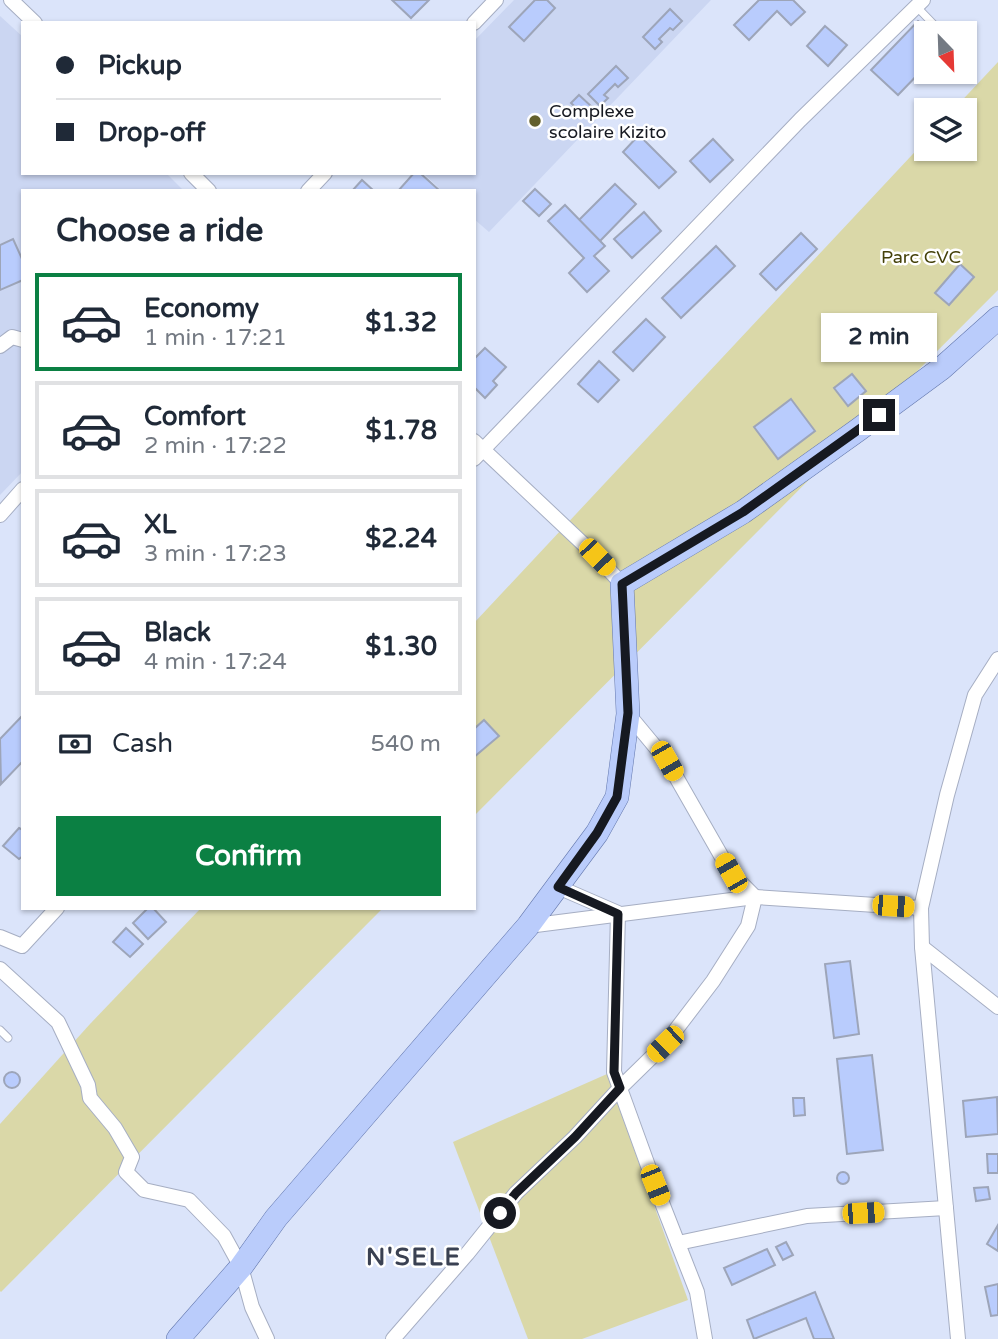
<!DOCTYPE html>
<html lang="en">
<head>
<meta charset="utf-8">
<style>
	:root { --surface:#fff; --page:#f6f6f7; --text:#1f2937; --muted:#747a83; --line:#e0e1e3; --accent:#0b8043 }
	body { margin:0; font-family:"Varela Round",sans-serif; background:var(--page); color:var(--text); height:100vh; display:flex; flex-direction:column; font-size:26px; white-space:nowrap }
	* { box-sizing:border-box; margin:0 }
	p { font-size:23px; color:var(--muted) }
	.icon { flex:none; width:38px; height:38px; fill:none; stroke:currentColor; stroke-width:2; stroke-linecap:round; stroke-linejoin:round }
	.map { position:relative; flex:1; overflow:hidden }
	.panel { position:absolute; left:21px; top:189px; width:455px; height:721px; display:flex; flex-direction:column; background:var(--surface); border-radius:0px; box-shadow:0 2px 5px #0004 }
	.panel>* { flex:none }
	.banner { position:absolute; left:21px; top:21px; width:455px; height:154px; border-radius:0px; box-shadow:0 2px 5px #0004; display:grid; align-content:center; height:154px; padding:0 35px; background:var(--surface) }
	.needle { width:46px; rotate:157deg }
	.fabs { position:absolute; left:914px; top:21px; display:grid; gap:14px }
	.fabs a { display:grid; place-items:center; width:63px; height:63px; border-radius:0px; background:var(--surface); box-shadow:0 2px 5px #0004; font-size:35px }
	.end { position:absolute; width:32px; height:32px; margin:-16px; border:9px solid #161921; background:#fff; box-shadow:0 0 0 4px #fff }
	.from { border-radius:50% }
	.bubble { position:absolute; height:49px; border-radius:0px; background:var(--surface); box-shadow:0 2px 5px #0004; font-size:23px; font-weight:800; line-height:49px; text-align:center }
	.car { position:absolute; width:21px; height:42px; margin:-21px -10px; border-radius:9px; box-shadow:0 0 5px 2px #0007; background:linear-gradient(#f5c518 24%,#345 0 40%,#f5c518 0 76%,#345 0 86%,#f5c518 0) }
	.banner b { display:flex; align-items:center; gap:24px; height:66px; font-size:26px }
	.banner b+b { border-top:2px solid var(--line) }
	.banner i { width:18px; height:18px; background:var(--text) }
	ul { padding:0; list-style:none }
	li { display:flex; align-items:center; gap:21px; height:98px; margin:0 14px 10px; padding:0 21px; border:4px solid var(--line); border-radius:0px }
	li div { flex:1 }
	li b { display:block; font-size:26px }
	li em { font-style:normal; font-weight:800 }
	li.active { border-color:var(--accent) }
	li>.icon { width:63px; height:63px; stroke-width:1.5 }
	h2 { padding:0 35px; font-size:32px; line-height:84px }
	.pay { display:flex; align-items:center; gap:18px; height:77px; padding:0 35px; font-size:26px }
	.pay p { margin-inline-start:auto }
	.button { display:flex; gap:14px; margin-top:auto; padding:14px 35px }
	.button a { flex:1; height:80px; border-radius:0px; background:var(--accent); color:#fff; font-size:28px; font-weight:800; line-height:80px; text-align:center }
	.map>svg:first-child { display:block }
	.built { fill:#cbd6f2 }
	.green { fill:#dad8a8 }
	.building { fill:#b9ccfd; stroke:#9da5b9; stroke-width:2 }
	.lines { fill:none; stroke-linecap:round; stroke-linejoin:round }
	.service-casing { stroke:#a6aec3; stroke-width:9 }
	.minor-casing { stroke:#a6aec3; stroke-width:16 }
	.primary-casing { stroke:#6377ad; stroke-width:24 }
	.service { stroke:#fff; stroke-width:7 }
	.minor { stroke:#fff; stroke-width:14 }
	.primary { stroke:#baccfb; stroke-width:23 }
	.route { stroke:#161921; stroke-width:9 }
	.poi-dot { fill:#63602d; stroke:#fff; stroke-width:2.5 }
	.labels { text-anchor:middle; stroke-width:5; stroke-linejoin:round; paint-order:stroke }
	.poi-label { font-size:18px; fill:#161921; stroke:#fff; text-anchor:start }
	.park-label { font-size:18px; fill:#444109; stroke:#fff }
	.district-label { font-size:24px; font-weight:bold; letter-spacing:2px; fill:#3a4152; stroke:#fff }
</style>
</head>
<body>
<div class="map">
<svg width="998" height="1339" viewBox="0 0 998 1339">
	<rect width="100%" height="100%" fill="#dbe4fa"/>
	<!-- built -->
	<g class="built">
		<polygon points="514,0 711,0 489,232 474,219 474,191 442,191 423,173 474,173 474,41"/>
		<polygon points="0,16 23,37 23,173 166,173 184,191 23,191 23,471 0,495"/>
	</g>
	<!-- green -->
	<g class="green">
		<polygon points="998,62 998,290 474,816 474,623 926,140 926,149 964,149 964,110 953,110"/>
		<polygon points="201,908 383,908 1,1292 0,1291 0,1124 90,1024"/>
		<polygon points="607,1074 688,1300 582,1339 528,1339 453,1142"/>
	</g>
	<!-- building -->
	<g class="building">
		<polygon points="392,0 429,0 411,18"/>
		<polygon points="535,0 547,0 555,8 524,41 509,27"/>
		<polygon points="759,0 793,0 805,12 791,25 777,11 749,40 734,25"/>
		<polygon points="670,9 682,21 673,30 670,28 659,39 662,42 655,49 643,37"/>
		<polygon points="918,21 932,33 926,33 926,66 898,95 871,70"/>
		<polygon points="825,26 847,45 828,66 807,46"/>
		<polygon points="616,66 628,78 618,87 615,84 604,95 608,98 600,106 588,94"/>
		<polygon points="579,95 592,107 584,115 571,103"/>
		<polygon points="639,135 676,172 659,188 623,152"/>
		<polygon points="713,139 733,160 710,182 690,161"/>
		<polygon points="414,173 420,173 440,191 398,191"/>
		<polygon points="362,180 374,191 352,191"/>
		<polygon points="615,184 636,204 600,241 579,220"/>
		<polygon points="535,189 551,204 539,216 523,201"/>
		<polygon points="565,205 605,246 594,256 609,271 587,292 569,273 584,258 548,221"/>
		<polygon points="644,212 661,231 632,258 614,239"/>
		<polygon points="801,233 817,249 776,290 760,274"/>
		<polygon points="13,239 23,261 23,280 0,290 0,245"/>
		<polygon points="716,246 735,266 681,318 662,298"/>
		<polygon points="960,264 974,277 949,305 935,293"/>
		<polygon points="646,319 665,337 633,371 613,352"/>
		<polygon points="485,348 506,367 493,381 497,385 485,398 474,387 474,359"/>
		<polygon points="599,361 619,380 598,402 578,384"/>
		<polygon points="852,374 866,391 848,406 834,388"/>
		<polygon points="791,399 815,431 778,459 754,427"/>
		<polygon points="23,715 23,761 1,784 0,739"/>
		<polygon points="484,720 499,736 474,757 474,729"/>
		<polygon points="19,828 23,830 23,856 19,859 3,846"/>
		<polygon points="148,908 153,908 166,922 148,939 133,923"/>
		<polygon points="126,928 143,944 130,957 113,942"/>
		<polygon points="850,961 859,1034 834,1038 825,964"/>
		<polygon points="872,1055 883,1150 847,1154 837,1059"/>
		<circle cx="12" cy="1080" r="8"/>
		<polygon points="997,1097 998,1134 966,1137 963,1101"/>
		<polygon points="793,1098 804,1098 805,1115 794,1116"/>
		<polygon points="987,1154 998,1154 998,1173 988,1173"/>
		<circle cx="843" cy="1178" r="6"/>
		<polygon points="988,1187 990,1199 976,1201 974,1188"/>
		<polygon points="998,1225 998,1251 987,1244"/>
		<polygon points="786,1242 793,1255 783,1260 776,1247"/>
		<polygon points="767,1249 775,1265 732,1285 724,1268"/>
		<polygon points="998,1284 998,1315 991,1316 985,1287"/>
		<polygon points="815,1292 834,1339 814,1339 806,1318 754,1339 747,1320"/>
	</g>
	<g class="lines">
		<!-- service casing -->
		<g class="service-casing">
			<g id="service">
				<polyline points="916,6 942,33"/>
				<polyline points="964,57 970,63"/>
				<polyline points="0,1030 8,1038"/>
			</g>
		</g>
		<!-- minor casing -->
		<g class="minor-casing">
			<g id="minor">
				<polyline points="11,0 35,23"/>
				<polyline points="474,23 496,0"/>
				<polyline points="191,173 209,191"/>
				<polyline points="308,191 325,173"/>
				<polyline points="0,346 12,337 23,340"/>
				<polyline points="474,441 597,557 622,584"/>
				<polyline points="474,459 800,120 923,0"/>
				<polyline points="0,515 23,489"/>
				<polyline points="628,714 667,761 731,873 755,897"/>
				<polyline points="558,887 618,913 614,1072 655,1185 697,1292 705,1339"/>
				<polyline points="528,926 755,897 921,908"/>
				<polyline points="0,937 22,946 57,908"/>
				<polyline points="922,947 998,1007"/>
				<polyline points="0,969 58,1022 88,1085 90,1098 115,1128 132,1157 126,1172 144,1190 189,1200 224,1236 241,1267 252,1307 267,1339"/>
				<polyline points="678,1243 807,1216 946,1208"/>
				<polyline points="393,1339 467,1254 516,1193 575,1137 620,1088 665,1044 713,981 748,926 755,897"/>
				<polyline points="958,1339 922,947 921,908 947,795 975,695 998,659"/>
			</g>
		</g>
		<!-- primary casing -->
		<g class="primary-casing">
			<polyline id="primary" points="178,1339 241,1267 276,1218 528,926 597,833 617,797 628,714 622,584 743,512 858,430 942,368 998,318"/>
		</g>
		<!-- service -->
		<use href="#service" class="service"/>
		<!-- minor -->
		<use href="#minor" class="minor"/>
		<!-- primary -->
		<use href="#primary" class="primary"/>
	</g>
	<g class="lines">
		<!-- route -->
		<polyline class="route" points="500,1213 516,1193 575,1137 620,1088 614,1072 618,914 558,887 597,833 617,797 628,713 622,584 743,512 879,415"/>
	</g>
	<!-- markers -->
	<circle class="poi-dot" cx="535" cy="121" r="7"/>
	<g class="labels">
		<!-- poi labels -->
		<g class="poi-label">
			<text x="549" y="117">Complexe<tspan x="549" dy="21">scolaire Kizito</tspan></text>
		</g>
		<!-- park labels -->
		<g class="park-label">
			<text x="921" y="263">Parc CVC</text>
		</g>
		<!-- district labels -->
		<g class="district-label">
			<text x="414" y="1265">N'SELE</text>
		</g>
	</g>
</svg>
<div class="fabs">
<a><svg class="needle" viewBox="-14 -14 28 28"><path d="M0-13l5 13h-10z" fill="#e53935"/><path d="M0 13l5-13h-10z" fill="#747a83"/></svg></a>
<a><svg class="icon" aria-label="layers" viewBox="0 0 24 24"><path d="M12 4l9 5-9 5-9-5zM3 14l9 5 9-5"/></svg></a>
</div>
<i class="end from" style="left:500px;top:1213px"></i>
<i class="end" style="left:879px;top:415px"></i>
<div class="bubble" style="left:821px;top:313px;width:116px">2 min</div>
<i class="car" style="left:597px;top:557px;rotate:136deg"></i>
<i class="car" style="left:667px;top:761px;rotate:150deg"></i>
<i class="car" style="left:731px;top:873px;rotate:330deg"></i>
<i class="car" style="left:893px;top:906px;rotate:94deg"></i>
<i class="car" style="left:665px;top:1044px;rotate:226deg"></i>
<i class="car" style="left:655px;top:1185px;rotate:158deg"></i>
<i class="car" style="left:863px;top:1213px;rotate:87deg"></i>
<div class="banner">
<b><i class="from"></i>Pickup</b>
<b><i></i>Drop-off</b>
</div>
<section class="panel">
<h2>Choose a ride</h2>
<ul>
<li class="active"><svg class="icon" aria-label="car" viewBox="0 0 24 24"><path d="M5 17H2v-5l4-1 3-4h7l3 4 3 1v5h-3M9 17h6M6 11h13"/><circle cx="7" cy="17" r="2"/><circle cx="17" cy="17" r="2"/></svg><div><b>Economy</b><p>1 min · 17:21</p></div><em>$1.32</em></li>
<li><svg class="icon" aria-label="car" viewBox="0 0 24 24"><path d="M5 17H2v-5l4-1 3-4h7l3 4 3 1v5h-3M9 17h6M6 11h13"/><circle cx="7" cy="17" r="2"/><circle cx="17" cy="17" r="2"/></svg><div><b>Comfort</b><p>2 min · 17:22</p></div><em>$1.78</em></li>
<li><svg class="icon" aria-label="car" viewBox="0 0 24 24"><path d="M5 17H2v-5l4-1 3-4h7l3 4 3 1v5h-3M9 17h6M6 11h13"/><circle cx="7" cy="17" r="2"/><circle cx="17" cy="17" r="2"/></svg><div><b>XL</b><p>3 min · 17:23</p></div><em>$2.24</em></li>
<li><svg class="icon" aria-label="car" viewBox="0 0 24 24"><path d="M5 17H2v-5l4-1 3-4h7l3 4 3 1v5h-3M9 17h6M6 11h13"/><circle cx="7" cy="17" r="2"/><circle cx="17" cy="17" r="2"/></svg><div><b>Black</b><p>4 min · 17:24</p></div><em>$1.30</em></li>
</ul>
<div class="pay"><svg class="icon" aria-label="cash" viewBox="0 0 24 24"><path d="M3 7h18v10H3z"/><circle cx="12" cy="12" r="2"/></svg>Cash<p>540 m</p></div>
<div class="button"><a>Confirm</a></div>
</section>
</div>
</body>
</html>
